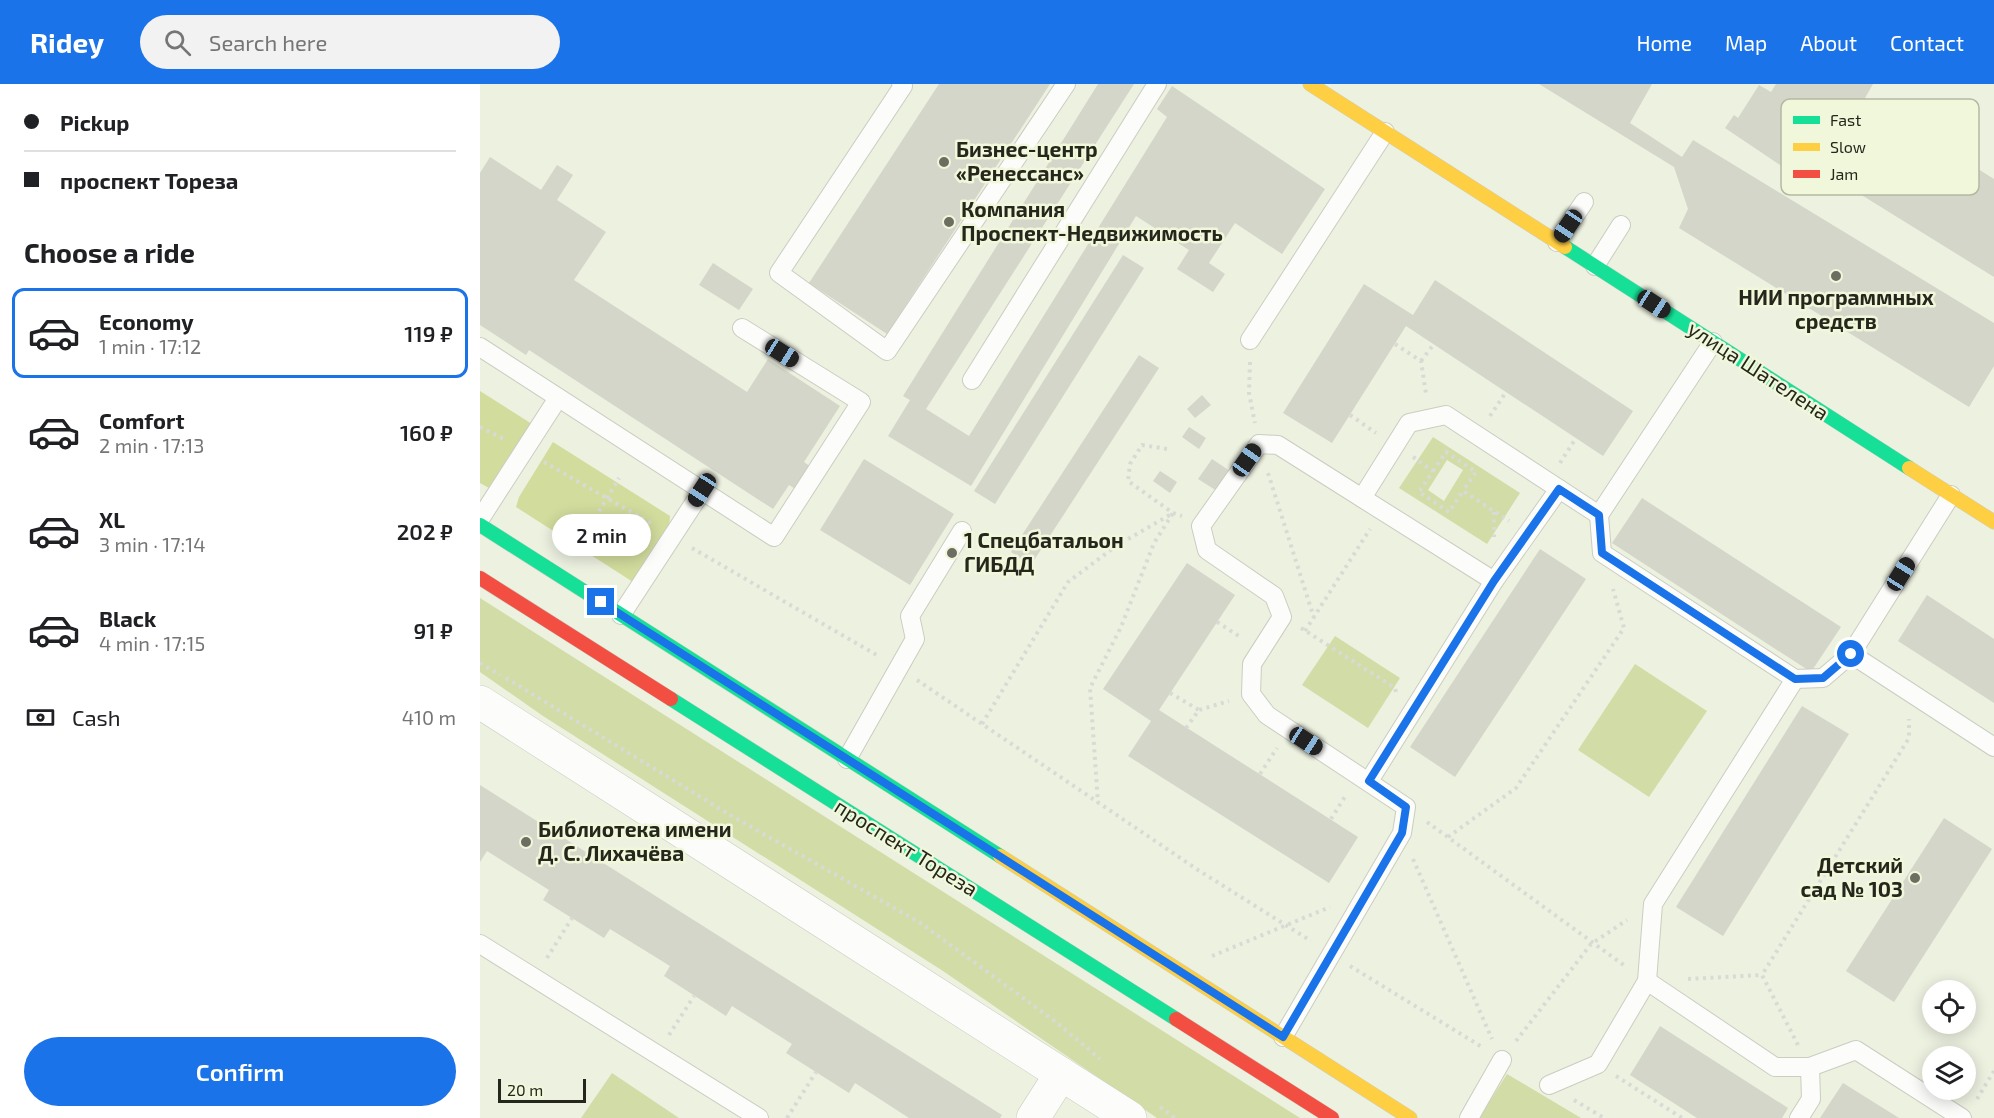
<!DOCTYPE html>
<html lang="en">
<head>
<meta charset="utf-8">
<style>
	:root { --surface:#fff; --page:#f2f2f2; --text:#202124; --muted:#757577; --line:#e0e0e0; --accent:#1a73e8 }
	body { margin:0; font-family:"Exo 2",sans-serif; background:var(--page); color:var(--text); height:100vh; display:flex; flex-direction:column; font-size:22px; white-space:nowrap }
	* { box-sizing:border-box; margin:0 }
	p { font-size:20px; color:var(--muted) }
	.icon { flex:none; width:33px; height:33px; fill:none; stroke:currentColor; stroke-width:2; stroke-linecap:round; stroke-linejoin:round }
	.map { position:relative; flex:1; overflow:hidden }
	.details { display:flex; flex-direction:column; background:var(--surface); width:480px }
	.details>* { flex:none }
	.top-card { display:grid; align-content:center; height:132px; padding:0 24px; background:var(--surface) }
	.fabs { position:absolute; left:1442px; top:896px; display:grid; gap:12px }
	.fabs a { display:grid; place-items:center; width:54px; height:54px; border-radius:50%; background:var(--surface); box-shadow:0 3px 15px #0003; font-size:30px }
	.scale { position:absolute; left:18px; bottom:15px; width:88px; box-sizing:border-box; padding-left:6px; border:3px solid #25271d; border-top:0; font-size:16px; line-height:21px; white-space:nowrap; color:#25271d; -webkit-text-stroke:4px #f1f7da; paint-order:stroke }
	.end { position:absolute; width:27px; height:27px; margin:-14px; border:8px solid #1a73e8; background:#fff; box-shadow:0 0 0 3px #fff }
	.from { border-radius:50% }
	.bubble { position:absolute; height:42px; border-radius:21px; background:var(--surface); box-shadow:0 3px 15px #0003; font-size:20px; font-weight:600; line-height:42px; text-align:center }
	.car { position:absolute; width:18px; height:36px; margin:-18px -9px; border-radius:8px; box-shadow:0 0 4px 2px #0007; background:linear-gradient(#222 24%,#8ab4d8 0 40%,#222 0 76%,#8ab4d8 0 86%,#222 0) }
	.top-card b { display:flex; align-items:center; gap:21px; height:57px; font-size:22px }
	.top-card b+b { border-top:2px solid var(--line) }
	.top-card i { width:15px; height:15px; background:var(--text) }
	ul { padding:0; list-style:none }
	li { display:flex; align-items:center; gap:18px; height:90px; margin:0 12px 9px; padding:0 12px; border:3px solid transparent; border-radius:12px }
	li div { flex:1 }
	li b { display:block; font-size:22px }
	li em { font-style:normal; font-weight:600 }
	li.on { border-color:var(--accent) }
	li>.icon { width:54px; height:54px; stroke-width:1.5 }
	h2 { padding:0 24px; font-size:27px; line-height:72px }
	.pay { display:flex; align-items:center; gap:15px; height:66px; padding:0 24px; font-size:22px }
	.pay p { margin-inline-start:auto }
	.cta { display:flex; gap:12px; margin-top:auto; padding:12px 24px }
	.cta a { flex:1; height:69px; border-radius:36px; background:var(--accent); color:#fff; font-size:24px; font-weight:600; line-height:69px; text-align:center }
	header { display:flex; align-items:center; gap:36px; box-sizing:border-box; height:84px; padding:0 30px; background:var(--accent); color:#fff }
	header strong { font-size:28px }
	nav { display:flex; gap:33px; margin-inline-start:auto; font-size:21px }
	.search { width:420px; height:54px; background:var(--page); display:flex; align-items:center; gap:15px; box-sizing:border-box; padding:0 21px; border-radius:33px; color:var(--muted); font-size:22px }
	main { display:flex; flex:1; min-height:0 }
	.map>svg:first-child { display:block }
	.green { fill:#d2dca7; fill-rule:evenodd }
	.forest { fill:#d2dc9d }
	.building { fill:#d3d6c8 }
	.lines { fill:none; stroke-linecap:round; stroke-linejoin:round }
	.lane-casing { stroke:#cacdc0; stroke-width:20 }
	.street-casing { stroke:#cacdc0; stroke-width:34 }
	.fast-casing { stroke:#cacdc0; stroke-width:15 }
	.slow-casing { stroke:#cacdc0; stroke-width:15 }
	.jam-casing { stroke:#cacdc0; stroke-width:15 }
	.path { stroke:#d9dad5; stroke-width:4; stroke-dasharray:3 4.5; stroke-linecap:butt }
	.lane { stroke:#fcfdfa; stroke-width:18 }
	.street { stroke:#fcfdfa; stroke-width:33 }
	.fast { stroke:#16e098; stroke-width:14 }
	.slow { stroke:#ffcf43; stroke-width:14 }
	.jam { stroke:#f24e42; stroke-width:14 }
	.route { stroke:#1a73e8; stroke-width:8 }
	.poi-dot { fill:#6b6e61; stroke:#f1f7da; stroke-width:2 }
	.labels { text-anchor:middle; stroke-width:5; stroke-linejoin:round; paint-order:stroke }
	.poi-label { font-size:21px; font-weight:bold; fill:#25271d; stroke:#f1f7da; text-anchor:start }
	.street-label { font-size:21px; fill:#25271d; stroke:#f1f7da }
	.key { fill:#f1f7da; stroke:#b4b9a1; stroke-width:1.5 }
	.key-label { font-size:16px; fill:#25271d }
</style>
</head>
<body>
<header>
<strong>Ridey</strong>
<div class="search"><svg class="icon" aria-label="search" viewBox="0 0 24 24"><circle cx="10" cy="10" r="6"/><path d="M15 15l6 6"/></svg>Search here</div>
<nav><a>Home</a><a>Map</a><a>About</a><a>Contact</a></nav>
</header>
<main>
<section class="details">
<div class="top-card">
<b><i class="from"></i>Pickup</b>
<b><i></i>проспект Тореза</b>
</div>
<h2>Choose a ride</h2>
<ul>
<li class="on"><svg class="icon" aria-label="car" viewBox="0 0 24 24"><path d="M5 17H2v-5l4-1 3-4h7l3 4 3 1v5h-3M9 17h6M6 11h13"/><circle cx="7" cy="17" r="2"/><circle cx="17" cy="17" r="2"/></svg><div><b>Economy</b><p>1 min · 17:12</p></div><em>119 ₽</em></li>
<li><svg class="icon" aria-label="car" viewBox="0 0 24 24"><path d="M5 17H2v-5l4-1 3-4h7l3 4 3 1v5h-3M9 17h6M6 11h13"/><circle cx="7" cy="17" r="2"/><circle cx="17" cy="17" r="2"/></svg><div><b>Comfort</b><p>2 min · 17:13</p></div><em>160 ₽</em></li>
<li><svg class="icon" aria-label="car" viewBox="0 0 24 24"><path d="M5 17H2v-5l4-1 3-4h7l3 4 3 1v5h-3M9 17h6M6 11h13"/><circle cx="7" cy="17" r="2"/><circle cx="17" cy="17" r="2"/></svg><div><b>XL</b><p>3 min · 17:14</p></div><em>202 ₽</em></li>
<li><svg class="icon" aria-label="car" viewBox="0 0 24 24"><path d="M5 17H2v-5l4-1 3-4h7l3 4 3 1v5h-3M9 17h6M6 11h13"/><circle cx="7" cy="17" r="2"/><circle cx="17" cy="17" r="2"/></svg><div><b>Black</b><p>4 min · 17:15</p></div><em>91 ₽</em></li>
</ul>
<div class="pay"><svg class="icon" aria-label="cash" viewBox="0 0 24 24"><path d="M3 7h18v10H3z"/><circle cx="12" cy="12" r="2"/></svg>Cash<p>410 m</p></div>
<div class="cta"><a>Confirm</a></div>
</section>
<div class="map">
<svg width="1514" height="1034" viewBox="0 0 1514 1034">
	<rect width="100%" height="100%" fill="#edf1e0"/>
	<!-- green -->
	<g class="green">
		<path d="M 953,353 L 1040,409 L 1007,460 L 919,404 ZM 967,376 L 983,386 L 964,417 L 948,406 Z"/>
		<polygon points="0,514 820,1034 677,1034 463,887 63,632 0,588"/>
		<polygon points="855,552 920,594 888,644 822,601"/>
		<polygon points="1155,580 1227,627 1169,713 1098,666"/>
		<polygon points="132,989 199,1034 101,1034"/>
		<polygon points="1027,990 1101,1034 999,1034"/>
	</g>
	<!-- forest -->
	<g class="forest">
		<polygon points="0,307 52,340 9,404 0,399"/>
		<polygon points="73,358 190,432 189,444 153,498 36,423 39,413"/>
	</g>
	<!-- building -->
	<g class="building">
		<polygon points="459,0 570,0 407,250 329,199"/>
		<polygon points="618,0 654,0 446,325 489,352 687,33 677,25 692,2 845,105 802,170 755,139 729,179 745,190 733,208 697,185 709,166 656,132 491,402 408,352 430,316 423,312"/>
		<polygon points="1059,0 1172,0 1150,39 1202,73 1213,56 1514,239 1514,282 1489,323 1199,144 1208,125 1194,83"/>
		<polygon points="1296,0 1393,0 1385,14 1514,95 1514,193 1325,76 1315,91 1245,44 1254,31 1258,34 1279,1 1291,8"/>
		<polygon points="10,73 61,106 77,81 93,91 77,116 126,148 94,196 267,308 288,275 360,322 324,378 331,383 317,406 309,401 293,425 49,266 46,271 0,241 0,89"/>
		<polygon points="643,171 664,184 515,420 494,407"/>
		<polygon points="233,179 273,205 259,226 219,201"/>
		<polygon points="955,196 1153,327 1123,372 926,242 852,359 803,329 884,200 933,231"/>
		<polygon points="659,271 679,284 551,481 531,468"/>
		<polygon points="722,311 731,321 715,334 707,325"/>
		<polygon points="709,343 726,354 719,365 702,353"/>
		<polygon points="384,375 474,430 430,501 340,446"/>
		<polygon points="732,375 750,387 737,407 718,395"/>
		<polygon points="680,387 697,398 690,409 673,397"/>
		<polygon points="1162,414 1361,543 1331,588 1132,459"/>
		<polygon points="1060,465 1106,495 975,693 930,663"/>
		<polygon points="707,479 755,511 679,626 878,753 849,799 648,672 671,637 623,605"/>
		<polygon points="1447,511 1514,555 1514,619 1418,557"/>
		<polygon points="1322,622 1369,650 1243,852 1196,823"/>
		<polygon points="0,701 522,1031 520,1034 429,1034 375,999 369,1009 306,969 312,960 252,922 246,932 184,892 190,882 130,845 124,854 63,816 69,806 7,767 0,778"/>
		<polygon points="1464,734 1512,765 1414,918 1366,887"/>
		<polygon points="1180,942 1308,1024 1302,1034 1217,1034 1150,991"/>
		<polygon points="1363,999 1419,1034 1340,1034"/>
	</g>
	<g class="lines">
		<!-- lane casing -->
		<g class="lane-casing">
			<g id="lane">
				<polyline points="421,0 423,2 299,189 407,267 586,0"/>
				<polyline points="1077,158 1104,118"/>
				<polyline points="1115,182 1141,141"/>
				<polyline points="770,256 905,48"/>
				<polyline points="1233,258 1119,431 1122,469 1315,595 1343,594 1371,570 1514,663"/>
				<polyline points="0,263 294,453 381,318 262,244"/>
				<polyline points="492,296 677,0"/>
				<polyline points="882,414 1014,497"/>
				<polyline points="0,435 78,314"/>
				<polyline points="141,531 222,407"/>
				<polyline points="1371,570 1471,411"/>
				<polyline points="367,675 435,555 430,532 482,447"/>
				<polyline points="889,697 1014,497 1079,405"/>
				<polyline points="0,860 279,1034"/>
				<polyline points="1167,897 1295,983 1330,983 1376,966 1482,1034"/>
				<polyline points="803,953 922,749 926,723 787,631 771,610 772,580 802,533 794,512 727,466 721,442 779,360 798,361 882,414 929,339 966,331 1119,431"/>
				<polyline points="1069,1001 1118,980 1167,897 1173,820 1315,595"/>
				<polyline points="989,1034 1022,976"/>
				<polyline points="1319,1034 1331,1015 1330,983"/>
			</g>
		</g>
		<!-- street casing -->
		<g class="street-casing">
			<g id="street">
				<polyline points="0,618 650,1034"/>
				<polyline points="553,1034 581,990"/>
			</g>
		</g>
		<!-- fast casing -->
		<g class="fast-casing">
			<g id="fast">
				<polyline points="1085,163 1429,384"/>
				<polyline points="0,441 520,772"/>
				<polyline points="191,615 696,935"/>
			</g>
		</g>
		<!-- slow casing -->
		<g class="slow-casing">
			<g id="slow">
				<polyline points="830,0 1085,163"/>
				<polyline points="1429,384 1514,438"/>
				<polyline points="520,772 930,1034"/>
			</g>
		</g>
		<!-- jam casing -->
		<g class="jam-casing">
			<g id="jam">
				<polyline points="0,494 191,615"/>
				<polyline points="696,935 852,1034"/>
			</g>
		</g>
		<!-- path -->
		<g class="path">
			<polyline points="915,260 941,277 946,310"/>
			<polyline points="941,277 954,260"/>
			<polyline points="770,278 769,309 775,339"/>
			<polyline points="870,331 896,349"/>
			<polyline points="1010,332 1026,308"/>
			<polyline points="0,343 24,355"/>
			<polyline points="687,365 662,361 650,380 648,397 693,429 702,432"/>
			<polyline points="933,373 953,387 939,408 969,428 983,407 1029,437"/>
			<polyline points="64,378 172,440"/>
			<polyline points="1080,379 1096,354"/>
			<polyline points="953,387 966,368 996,388 983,407"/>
			<polyline points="788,389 834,534"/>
			<polyline points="1014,428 1014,453"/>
			<polyline points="212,464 400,573"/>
			<polyline points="96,466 139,394"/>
			<polyline points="737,538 762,554"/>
			<polyline points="821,544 915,604 916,608"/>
			<polyline points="825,547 890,445"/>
			<polyline points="0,579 20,591"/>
			<polyline points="26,594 250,731 439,838 576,938 620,975"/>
			<polyline points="437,596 718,786 831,857"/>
			<polyline points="690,609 719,626"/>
			<polyline points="502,640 588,498 636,462 693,429 674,459 641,543 610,604 618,719"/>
			<polyline points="706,644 719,626 749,617"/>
			<polyline points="780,690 797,664"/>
			<polyline points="851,735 866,711"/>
			<polyline points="947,738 1145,882"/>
			<polyline points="968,753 1036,704 1144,544 1133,505"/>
			<polyline points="933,775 1012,955"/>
			<polyline points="732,872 850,823"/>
			<polyline points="67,874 92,834"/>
			<polyline points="870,882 1002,963"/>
			<polyline points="1208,895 1282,891"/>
			<polyline points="189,951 214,912"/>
			<polyline points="1036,957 1111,860 1147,836"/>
			<polyline points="1318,961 1282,891 1429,654 1429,635"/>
			<polyline points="1136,992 1202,1034"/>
			<polyline points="1497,1015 1514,987"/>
			<polyline points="1094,1016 1124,1034"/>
			<polyline points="680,1023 695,1034"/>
			<polyline points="307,1034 336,988"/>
		</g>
		<!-- lane -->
		<use href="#lane" class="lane"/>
		<!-- street -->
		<use href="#street" class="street"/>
		<!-- fast -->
		<use href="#fast" class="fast"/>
		<!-- slow -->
		<use href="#slow" class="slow"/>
		<!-- jam -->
		<use href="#jam" class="jam"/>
	</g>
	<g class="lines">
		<!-- route -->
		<polyline class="route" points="121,518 803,953 922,749 926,723 889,697 1014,497 1079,405 1119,431 1122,469 1315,595 1343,594 1371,570"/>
	</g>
	<!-- markers -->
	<g class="poi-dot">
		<circle cx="464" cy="78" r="6"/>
		<circle cx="469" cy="138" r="6"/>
		<circle cx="1356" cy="192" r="6"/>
		<circle cx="472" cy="469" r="6"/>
		<circle cx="46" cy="758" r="6"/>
		<circle cx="1435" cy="794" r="6"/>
	</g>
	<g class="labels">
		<!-- poi labels -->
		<g class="poi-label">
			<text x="476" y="73">Бизнес-центр<tspan x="476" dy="24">«Ренессанс»</tspan></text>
			<text x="481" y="133">Компания<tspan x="481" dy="24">Проспект-Недвижимость</tspan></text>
			<text x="1356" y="221" text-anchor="middle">НИИ программных<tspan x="1356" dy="24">средств</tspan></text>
			<text x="484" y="464">1 Спецбатальон<tspan x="484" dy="24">ГИБДД</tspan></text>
			<text x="58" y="753">Библиотека имени<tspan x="58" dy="24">Д. С. Лихачёва</tspan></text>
			<text x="1423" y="789" text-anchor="end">Детский<tspan x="1423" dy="24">сад № 103</tspan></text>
		</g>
		<!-- street labels -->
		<g class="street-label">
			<text transform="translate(1278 287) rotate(33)" y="7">улица Шателена</text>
			<text transform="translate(426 764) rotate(32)" y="7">проспект Тореза</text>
		</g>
	</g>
	<!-- legend -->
	<rect x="1301" y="15" width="198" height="96" rx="9" class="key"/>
	<rect x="1313" y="32" width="27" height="8" fill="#16e098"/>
	<rect x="1313" y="59" width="27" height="8" fill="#ffcf43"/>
	<rect x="1313" y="86" width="27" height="8" fill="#f24e42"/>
	<g class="key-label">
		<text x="1350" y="42">Fast</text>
		<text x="1350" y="69">Slow</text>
		<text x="1350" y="96">Jam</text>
	</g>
</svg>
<div class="fabs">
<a><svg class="icon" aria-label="locate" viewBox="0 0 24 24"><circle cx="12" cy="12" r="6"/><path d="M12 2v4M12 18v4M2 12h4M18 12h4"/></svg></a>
<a><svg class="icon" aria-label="layers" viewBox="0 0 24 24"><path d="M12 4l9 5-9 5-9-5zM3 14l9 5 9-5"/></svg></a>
</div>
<div class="scale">20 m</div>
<i class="end from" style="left:1371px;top:570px"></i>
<i class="end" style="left:121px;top:518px"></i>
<div class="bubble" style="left:72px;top:430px;width:99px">2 min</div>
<i class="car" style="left:1088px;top:142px;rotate:214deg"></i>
<i class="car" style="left:1174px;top:220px;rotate:123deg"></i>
<i class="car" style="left:302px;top:269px;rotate:122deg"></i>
<i class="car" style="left:767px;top:376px;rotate:35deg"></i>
<i class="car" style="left:222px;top:406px;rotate:213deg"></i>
<i class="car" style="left:1421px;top:490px;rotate:32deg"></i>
<i class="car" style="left:826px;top:657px;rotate:123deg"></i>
</div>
</main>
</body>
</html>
